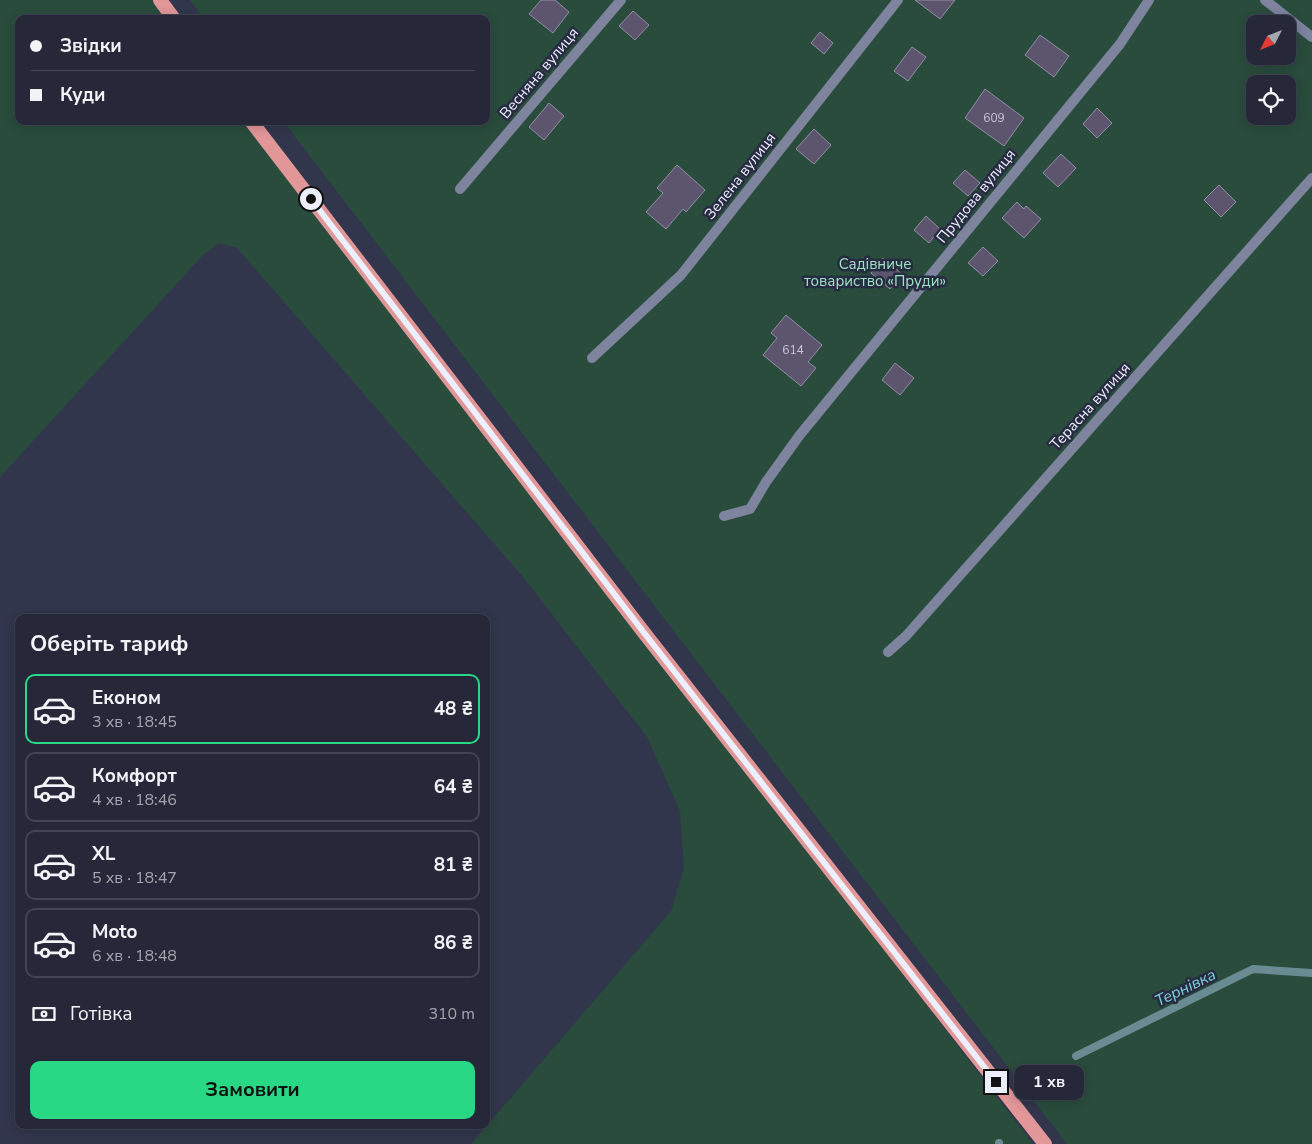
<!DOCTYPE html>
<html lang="uk">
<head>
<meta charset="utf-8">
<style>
	:root { --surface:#262839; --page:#323444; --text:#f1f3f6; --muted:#a4a6ae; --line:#424453; --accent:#29d885 }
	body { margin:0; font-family:"Nunito Sans",sans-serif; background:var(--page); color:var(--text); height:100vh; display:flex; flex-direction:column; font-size:19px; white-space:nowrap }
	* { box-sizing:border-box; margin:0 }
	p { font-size:16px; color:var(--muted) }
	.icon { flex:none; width:28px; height:28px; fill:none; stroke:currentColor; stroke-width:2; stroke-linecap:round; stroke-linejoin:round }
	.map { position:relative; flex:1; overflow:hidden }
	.sheet { position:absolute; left:15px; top:614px; width:475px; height:515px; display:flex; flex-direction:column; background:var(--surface); border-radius:10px; box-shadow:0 2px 12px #0003,0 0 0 1px var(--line) }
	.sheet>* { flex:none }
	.top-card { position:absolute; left:15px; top:15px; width:475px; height:110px; border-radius:10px; box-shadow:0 2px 12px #0003,0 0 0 1px var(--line); display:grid; align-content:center; height:110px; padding:0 15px; background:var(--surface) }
	.needle { width:32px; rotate:228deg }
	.tools { position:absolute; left:1246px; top:15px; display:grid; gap:10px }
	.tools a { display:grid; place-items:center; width:50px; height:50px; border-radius:10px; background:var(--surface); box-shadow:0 2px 12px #0003,0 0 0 1px var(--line); font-size:25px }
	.end { position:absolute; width:22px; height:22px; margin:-11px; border:6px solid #eceffd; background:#111; box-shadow:0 0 0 2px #111 }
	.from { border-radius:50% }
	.bubble { position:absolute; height:35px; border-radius:10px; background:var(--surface); box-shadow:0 2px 12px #0003,0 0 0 1px var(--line); font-size:16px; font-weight:700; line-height:35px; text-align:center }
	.top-card b { display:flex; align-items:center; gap:18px; height:48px; font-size:19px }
	.top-card b+b { border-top:1px solid var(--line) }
	.top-card i { width:12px; height:12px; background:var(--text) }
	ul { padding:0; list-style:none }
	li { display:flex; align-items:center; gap:15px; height:70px; margin:0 10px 8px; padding:0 5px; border:2px solid var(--line); border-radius:10px }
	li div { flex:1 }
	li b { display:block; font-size:19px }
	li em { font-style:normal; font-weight:700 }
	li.active { border-color:var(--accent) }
	li>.icon { width:45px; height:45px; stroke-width:1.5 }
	h2 { padding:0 15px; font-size:22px; line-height:60px }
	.pay { display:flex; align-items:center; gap:12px; height:55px; padding:0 15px; font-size:19px }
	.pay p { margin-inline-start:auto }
	.action { display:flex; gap:10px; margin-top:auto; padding:10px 15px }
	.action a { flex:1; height:58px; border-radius:10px; background:var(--accent); color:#111; font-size:20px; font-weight:700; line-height:58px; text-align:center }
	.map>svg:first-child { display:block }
	.green { fill:#294c3d; fill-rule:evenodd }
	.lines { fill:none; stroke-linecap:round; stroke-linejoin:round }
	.stream { stroke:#698c94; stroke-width:8 }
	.building { fill:#5c556d; stroke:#948ca6 }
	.service { stroke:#7e849e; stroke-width:10 }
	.trunk { stroke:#e19698; stroke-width:14 }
	.route { stroke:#eceffd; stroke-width:6 }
	.labels { text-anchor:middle; stroke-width:5; stroke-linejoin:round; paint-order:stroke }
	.number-label { font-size:12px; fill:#c8c8d9 }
	.street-label { font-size:15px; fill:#eceffd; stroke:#282c42 }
	.park-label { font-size:15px; fill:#9de3c2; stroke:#282c42 }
	.water-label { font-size:16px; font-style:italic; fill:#7ad0d8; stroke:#282c42 }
</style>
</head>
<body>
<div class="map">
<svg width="1312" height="1144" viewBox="0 0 1312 1144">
	<rect width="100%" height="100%" fill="#32364c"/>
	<!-- green -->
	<g class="green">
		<polygon points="0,0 156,0 170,19 19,19 19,121 249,121 1033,1144 471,1144 671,911 684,868 680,811 647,737 523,577 237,248 219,243 203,255 0,477"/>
		<path d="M 190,0 L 1312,0 L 1312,1144 L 1067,1144 L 283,121 L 486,121 L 486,19 L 204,19 ZM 1255,24 L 1288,24 L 1288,56 L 1255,56 ZM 1255,84 L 1288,84 L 1288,116 L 1255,116 Z"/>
	</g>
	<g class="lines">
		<!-- stream -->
		<g class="stream">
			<polyline points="1076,1056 1253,969 1312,973"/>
			<polyline points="999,1144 999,1143"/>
		</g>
	</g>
	<!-- building -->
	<g class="building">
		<polygon points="541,0 555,0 569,12 553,33 529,14"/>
		<polygon points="915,0 955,0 940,19"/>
		<polygon points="633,11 649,25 635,40 619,26"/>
		<polygon points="820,32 833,43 824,54 811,43"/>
		<polygon points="1040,35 1069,56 1054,77 1025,55"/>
		<polygon points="912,47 926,57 908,81 894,71"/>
		<polygon points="985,89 1024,118 1004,146 965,118"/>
		<polygon points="549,103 564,116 544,140 529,127"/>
		<polygon points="1097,108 1112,123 1097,138 1083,124"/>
		<polygon points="814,129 831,145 814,164 796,149"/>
		<polygon points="1061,154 1076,168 1058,187 1043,173"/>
		<polygon points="677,165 705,190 686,212 683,209 666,229 646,212 663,193 657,188"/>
		<polygon points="965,170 980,183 968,196 953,183"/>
		<polygon points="1219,185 1236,202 1221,217 1204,200"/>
		<polygon points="1017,202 1024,209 1026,206 1041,219 1024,238 1002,218"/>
		<polygon points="926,216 940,229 929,243 914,230"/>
		<polygon points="983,247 998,261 983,276 968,263"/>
		<polygon points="883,258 902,274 890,289 871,273"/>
		<polygon points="786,315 822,345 808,362 816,368 801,386 763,355 777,338 771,333"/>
		<polygon points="895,363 914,378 900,395 882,380"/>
	</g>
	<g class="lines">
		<!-- service -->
		<g class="service">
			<polyline points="1265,0 1312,37"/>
			<polyline points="460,189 621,0"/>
			<polyline points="592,358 681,275 898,0"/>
			<polyline points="724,516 750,509 766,482 799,436 1120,44 1149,0"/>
			<polyline points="888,652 906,636 1312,178"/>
		</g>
		<!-- trunk -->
		<g class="trunk">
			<polyline points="160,0 174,19"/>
			<polyline points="251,121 645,634 1045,1144"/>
		</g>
	</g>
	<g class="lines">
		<!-- route -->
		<polyline class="route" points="311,199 645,634 996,1082"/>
	</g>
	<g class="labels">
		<!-- number labels -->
		<g class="number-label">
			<text x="994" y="122">609</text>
			<text x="793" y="354">614</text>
		</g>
		<!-- street labels -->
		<g class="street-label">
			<text transform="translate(539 73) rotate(-50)" y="5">Весняна вулиця</text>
			<text transform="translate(740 176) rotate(-52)" y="5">Зелена вулиця</text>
			<text transform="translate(976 196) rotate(-51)" y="5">Прудова вулиця</text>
			<text transform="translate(1090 406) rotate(-48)" y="5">Терасна вулиця</text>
		</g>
		<!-- park labels -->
		<g class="park-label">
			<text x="875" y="269">Садівниче<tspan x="875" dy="17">товариство «Пруди»</tspan></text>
		</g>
		<!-- water labels -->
		<g class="water-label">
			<text transform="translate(1185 987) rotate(-26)" y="6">Тернівка</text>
		</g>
	</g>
</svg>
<div class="tools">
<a><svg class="needle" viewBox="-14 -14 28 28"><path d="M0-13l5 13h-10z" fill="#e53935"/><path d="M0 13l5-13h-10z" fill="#a4a6ae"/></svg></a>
<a><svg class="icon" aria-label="locate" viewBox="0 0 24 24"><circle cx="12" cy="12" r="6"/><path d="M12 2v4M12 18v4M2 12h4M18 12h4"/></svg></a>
</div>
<i class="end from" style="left:311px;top:199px"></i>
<i class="end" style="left:996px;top:1082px"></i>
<div class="bubble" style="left:1014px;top:1065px;width:70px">1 хв</div>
<div class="top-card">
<b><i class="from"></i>Звідки</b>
<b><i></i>Куди</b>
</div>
<section class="sheet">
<h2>Оберіть тариф</h2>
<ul>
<li class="active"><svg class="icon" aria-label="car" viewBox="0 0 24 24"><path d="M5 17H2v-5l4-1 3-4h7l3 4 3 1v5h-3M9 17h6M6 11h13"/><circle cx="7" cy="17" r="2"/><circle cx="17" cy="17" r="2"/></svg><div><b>Економ</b><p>3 хв · 18:45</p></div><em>48 ₴</em></li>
<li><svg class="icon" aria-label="car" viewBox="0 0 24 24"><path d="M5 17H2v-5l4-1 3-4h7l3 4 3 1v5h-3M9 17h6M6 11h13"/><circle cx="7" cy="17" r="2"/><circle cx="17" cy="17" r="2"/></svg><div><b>Комфорт</b><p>4 хв · 18:46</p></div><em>64 ₴</em></li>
<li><svg class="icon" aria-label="car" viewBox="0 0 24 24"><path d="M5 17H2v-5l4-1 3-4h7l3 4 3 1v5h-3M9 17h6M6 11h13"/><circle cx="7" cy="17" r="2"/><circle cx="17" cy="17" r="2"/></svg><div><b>XL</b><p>5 хв · 18:47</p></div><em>81 ₴</em></li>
<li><svg class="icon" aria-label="car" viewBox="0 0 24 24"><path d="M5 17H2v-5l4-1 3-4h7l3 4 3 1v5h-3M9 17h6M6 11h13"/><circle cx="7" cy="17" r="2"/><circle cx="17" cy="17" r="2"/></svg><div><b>Moto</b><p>6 хв · 18:48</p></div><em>86 ₴</em></li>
</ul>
<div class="pay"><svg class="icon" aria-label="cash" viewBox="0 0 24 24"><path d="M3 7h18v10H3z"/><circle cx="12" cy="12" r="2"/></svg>Готівка<p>310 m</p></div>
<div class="action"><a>Замовити</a></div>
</section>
</div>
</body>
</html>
